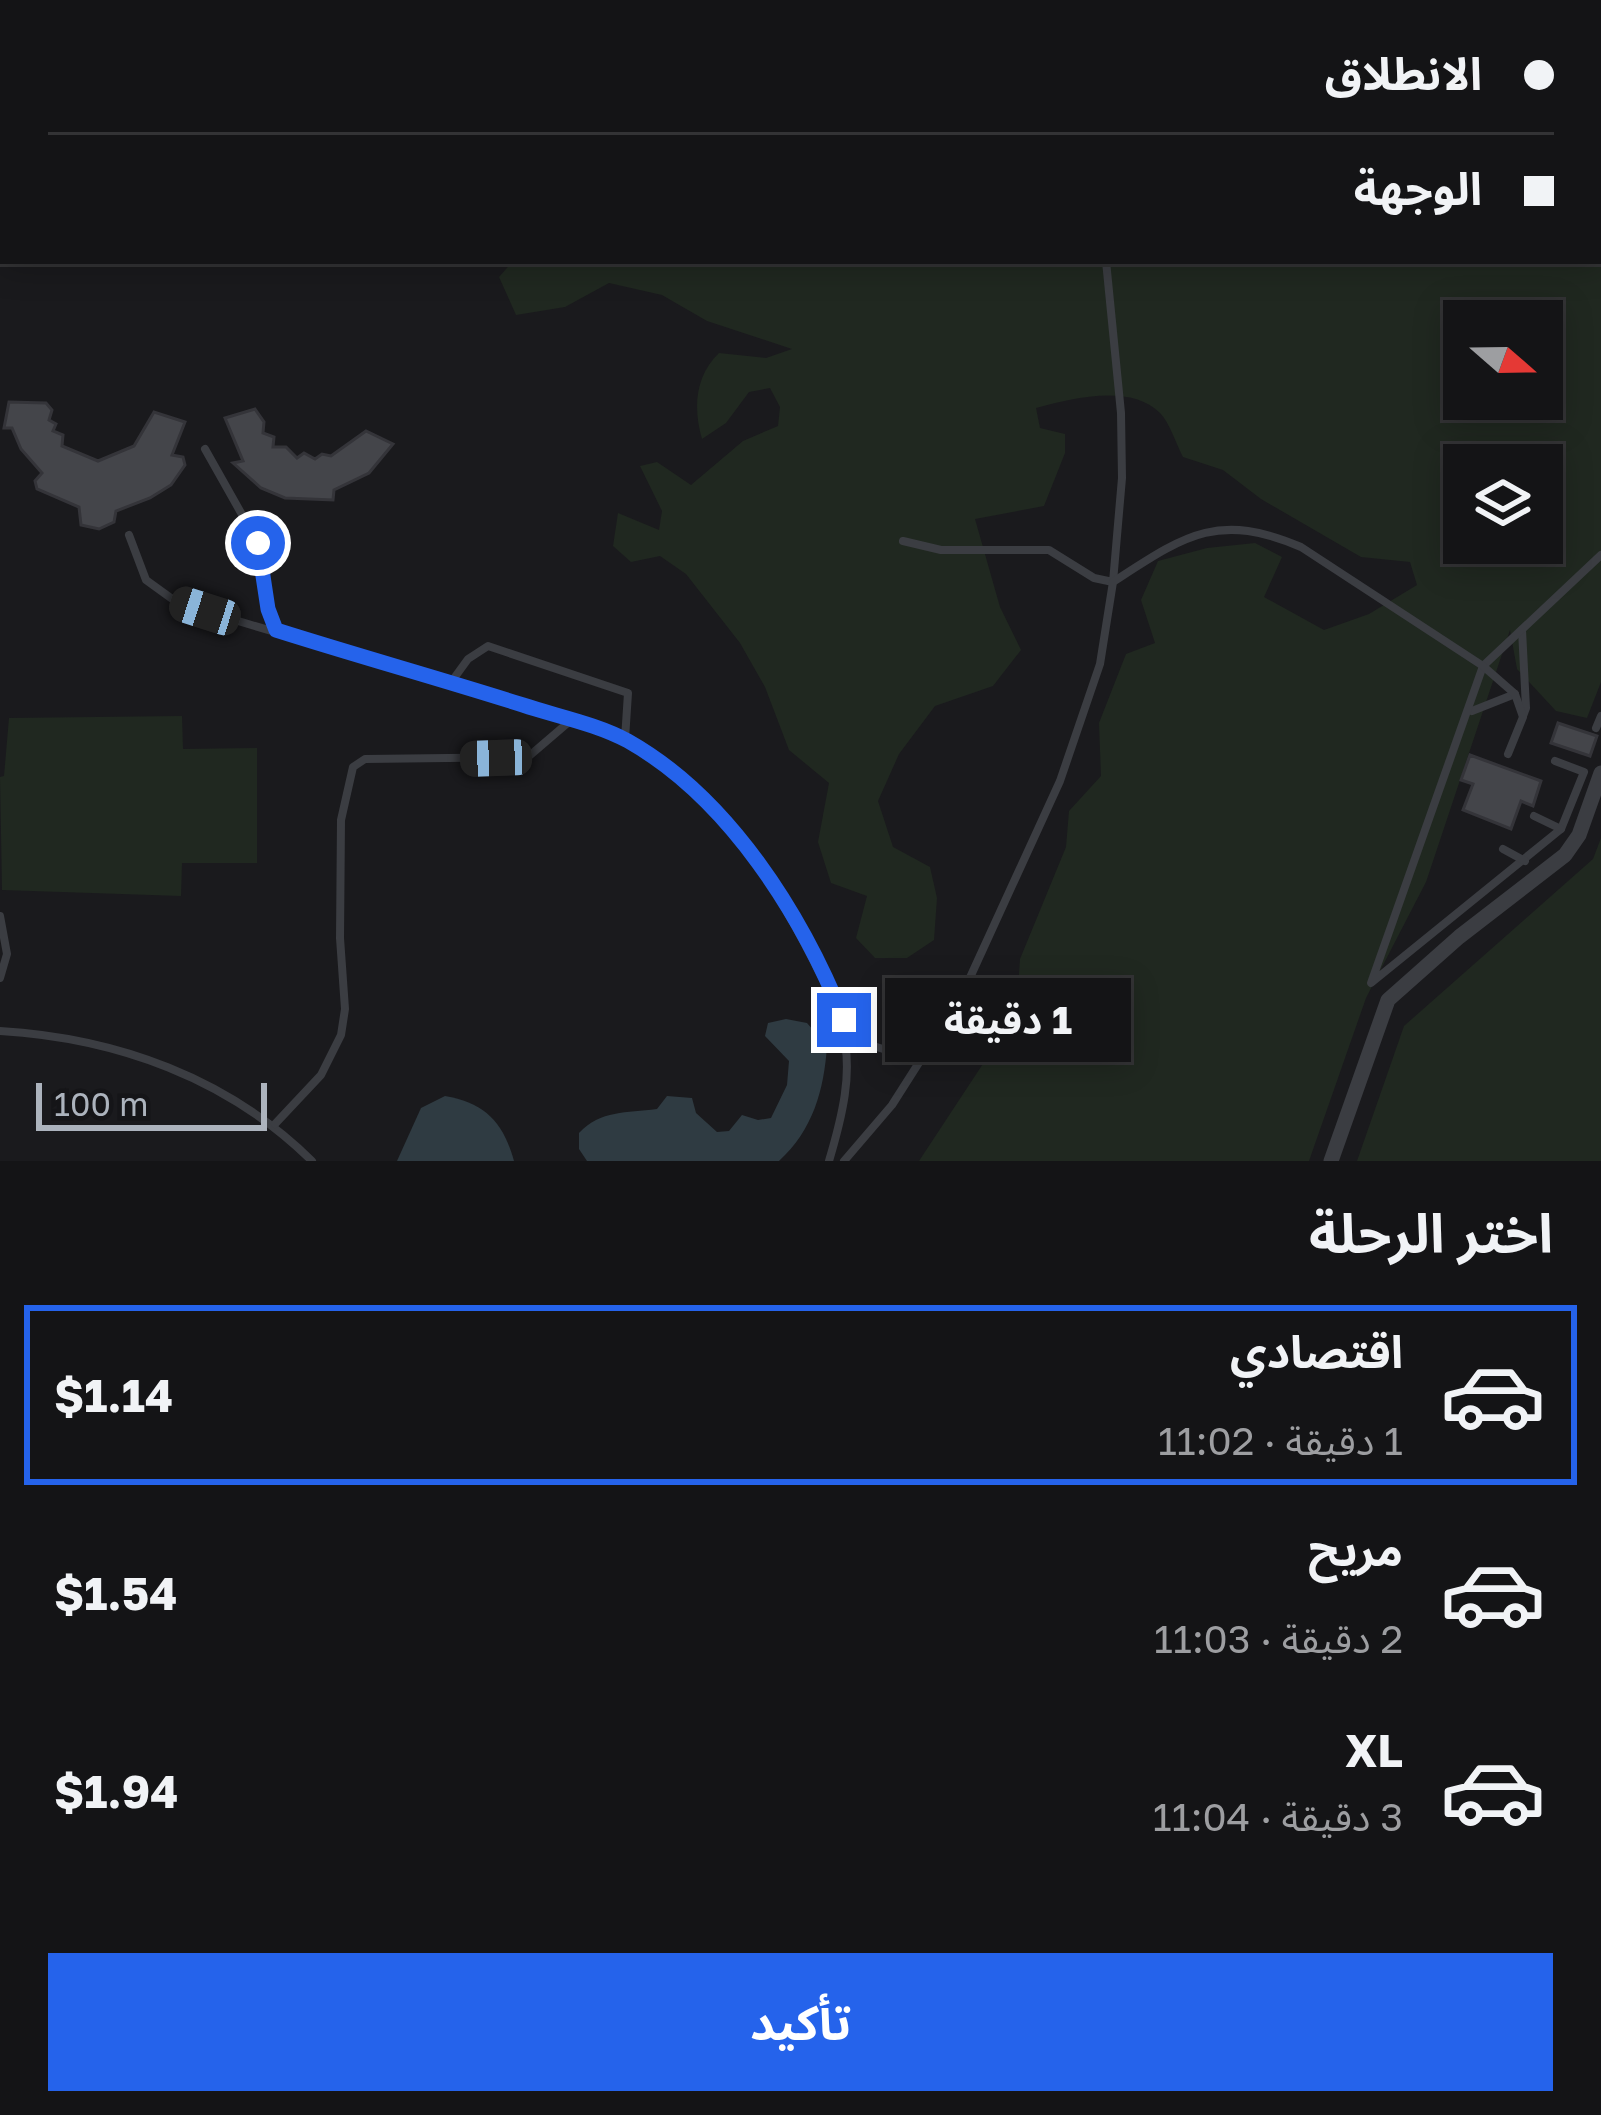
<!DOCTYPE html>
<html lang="ar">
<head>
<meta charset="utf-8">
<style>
	:root { --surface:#141416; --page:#1d1d1f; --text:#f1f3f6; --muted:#9d9ea1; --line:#333335; --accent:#2563eb }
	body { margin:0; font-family:"Golos Text","Noto Sans Arabic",sans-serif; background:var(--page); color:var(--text); direction:rtl; height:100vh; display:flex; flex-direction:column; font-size:45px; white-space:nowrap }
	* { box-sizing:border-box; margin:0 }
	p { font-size:39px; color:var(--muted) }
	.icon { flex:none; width:66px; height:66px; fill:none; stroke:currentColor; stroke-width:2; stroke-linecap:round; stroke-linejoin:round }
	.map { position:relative; height:1161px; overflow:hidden; direction:ltr }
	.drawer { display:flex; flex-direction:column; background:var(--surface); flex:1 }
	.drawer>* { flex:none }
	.top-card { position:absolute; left:0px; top:0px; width:1602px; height:264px; box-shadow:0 6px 30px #0003,0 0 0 3px var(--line); direction:rtl; display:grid; align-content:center; height:264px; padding:0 48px; background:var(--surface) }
	.needle { width:78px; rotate:110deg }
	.tools { position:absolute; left:1443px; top:300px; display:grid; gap:24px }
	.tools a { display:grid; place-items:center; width:120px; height:120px; border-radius:0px; background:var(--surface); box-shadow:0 6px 30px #0003,0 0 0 3px var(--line); font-size:60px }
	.scale { position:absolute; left:36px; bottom:30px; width:231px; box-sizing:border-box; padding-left:12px; border:6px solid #acb3bd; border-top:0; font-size:33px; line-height:42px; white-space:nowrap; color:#acb3bd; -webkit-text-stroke:9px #151518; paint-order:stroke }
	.end { position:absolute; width:54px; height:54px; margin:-27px; border:15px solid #2563eb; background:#fff; box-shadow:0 0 0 6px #fff }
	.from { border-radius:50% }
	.bubble { position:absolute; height:84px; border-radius:0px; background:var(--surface); box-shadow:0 6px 30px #0003,0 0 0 3px var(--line); font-size:39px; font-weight:700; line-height:84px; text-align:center; direction:rtl }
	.car { position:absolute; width:36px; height:72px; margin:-36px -18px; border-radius:15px; box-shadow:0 0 9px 3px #0007; background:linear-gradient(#222 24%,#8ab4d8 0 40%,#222 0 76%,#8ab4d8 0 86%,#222 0) }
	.top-card b { display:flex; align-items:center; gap:42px; height:114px; font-size:45px }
	.top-card b+b { border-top:3px solid var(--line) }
	.top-card i { width:30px; height:30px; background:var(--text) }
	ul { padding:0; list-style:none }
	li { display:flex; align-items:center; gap:36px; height:180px; margin:0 24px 18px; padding:0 24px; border:6px solid transparent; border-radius:0px }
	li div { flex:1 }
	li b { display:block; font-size:45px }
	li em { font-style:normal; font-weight:700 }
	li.active { border-color:var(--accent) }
	li>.icon { width:108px; height:108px; stroke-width:1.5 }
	h2 { padding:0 48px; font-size:54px; line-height:144px }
	.cta { display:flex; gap:24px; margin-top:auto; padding:24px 48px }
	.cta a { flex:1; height:138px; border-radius:0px; background:var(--accent); color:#fff; font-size:48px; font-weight:700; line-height:138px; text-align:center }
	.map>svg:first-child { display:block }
	.green { fill:#202820; fill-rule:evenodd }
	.water { fill:#2f3b42 }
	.building { fill:#44454a; stroke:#343439; stroke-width:3 }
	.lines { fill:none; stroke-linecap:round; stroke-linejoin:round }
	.lane { stroke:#3b3d42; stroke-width:8 }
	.street { stroke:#3b3d42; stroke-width:15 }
	.route { stroke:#2563eb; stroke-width:15 }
</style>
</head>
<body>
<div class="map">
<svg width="1601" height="1161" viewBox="0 0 1601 1161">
	<rect width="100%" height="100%" fill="#1a1a1d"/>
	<!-- green -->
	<g class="green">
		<path d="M 616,0 L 1601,0 L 1601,682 L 1587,718 L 1556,711 L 1517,669 L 1510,630 L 1426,882 L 1366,998 L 1309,1161 L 919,1161 L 996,1044 L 1028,1018 L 1017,1003 L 1020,959 L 1066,847 L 1069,811 L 1101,776 L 1099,723 L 1126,654 L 1155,643 L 1141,600 L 1158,561 L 1207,548 L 1255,543 L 1282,557 L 1264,597 L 1324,630 L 1369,614 L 1417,585 L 1410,562 L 1361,557 L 1261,499 L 1223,470 L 1183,457 C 1176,444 1170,423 1160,413 C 1130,383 1071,399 1036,408 L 1040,428 L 1065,434 L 1065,453 L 1044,506 L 975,519 L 1000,607 L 1021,650 L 993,686 L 935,706 L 899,754 L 878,801 L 893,847 L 930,867 L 937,898 L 934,940 L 907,958 L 875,958 L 856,938 L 867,896 L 831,883 L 818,842 L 829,783 L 789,750 L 765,687 L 740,643 L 686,574 L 660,556 L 631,562 L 613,546 L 618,513 L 659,530 L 662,511 L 640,466 L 657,462 L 691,485 L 743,441 L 778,426 L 780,407 L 770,388 L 749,392 L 726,423 L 702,439 C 693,408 695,376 719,353 L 766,358 L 792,349 L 707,321 L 662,295 L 609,283 L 565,307 L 516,315 L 499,277 L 513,261 L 1599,261 L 1599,3 ZM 1464,321 L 1542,321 L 1542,399 L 1464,399 ZM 1464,465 L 1542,465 L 1542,543 L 1464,543 Z"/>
		<polygon points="182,716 183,749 257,748 257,863 182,863 181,896 2,890 0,777 4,776 9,718"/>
		<polygon points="1601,838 1601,1161 1357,1161 1404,1026 1593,859"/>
	</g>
	<!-- water -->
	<g class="water">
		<path d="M 786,1019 L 807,1023 L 827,1046 C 824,1090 813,1130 779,1161 L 587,1161 L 579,1149 L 579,1133 C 601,1110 626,1113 657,1109 L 667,1096 L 692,1098 L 696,1113 L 717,1132 L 729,1131 L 742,1115 L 758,1120 L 771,1118 L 787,1085 L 789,1061 L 765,1036 L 768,1023 Z"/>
		<path d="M 445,1096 C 485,1103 503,1122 514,1161 L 397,1161 L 421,1108 Z"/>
	</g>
	<!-- building -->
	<g class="building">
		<polygon points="9,402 46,403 52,410 49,420 56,424 53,431 63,435 62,446 98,461 134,446 154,412 185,422 172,455 183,457 185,465 171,485 150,498 116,511 114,522 99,529 81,525 79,507 37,489 35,481 42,473 21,449 12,428 4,428"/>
		<polygon points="255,409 264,422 263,433 274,437 273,447 286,447 297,458 304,453 315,459 322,454 331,456 366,431 393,444 369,473 334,490 333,500 285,498 261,488 233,463 243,461 225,418"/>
		<polygon points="1558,723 1597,736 1590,756 1551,743"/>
		<polygon points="1470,755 1541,781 1533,806 1521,801 1511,829 1463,810 1473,784 1461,780"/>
	</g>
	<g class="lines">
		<!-- lane -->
		<g class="lane">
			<polyline points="1085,3 1085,0"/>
			<polyline points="205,449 258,543 275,629"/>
			<path d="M 129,535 L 146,580 L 175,601 C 287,639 404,665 516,703 C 552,715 596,722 628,741 C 709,787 758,857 801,937 C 851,1030 860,1057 829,1161"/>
			<polyline points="903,541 941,550 1049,550 1094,578 1113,582 1122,478 1121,413 1106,261"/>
			<polyline points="1522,630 1526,708 1523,716"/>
			<polyline points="452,681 468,659 488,646 628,693 625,739"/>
			<polyline points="1472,711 1515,694"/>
			<polyline points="1596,728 1601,716"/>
			<polyline points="1555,761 1584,772 1561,829 1371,983 1483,666 1601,555"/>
			<polyline points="1534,816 1561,829"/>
			<polyline points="1503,849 1525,861"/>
			<polyline points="0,916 7,954 0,978"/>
			<path d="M 844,1021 C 866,1051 899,1059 931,1042"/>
			<path d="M 0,1031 C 117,1038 228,1078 312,1161"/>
			<polyline points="275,1124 321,1075 341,1035 345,1009 340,938 341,820 353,767 365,759 528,757 570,721"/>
			<path d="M 844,1161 L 892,1105 L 962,995 L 1060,781 L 1100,664 L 1113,582 C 1184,536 1217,511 1301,547 L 1483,666 L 1515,694 L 1523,717 L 1508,754"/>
		</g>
		<!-- street -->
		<polyline class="street" points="1331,1161 1388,1000 1459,937 1565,855 1579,835 1601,773"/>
	</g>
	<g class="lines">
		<!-- route -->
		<path class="route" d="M 258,543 L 268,609 L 276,630 C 358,656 441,679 523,705 C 556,716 597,724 628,741 C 729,798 802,915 844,1020"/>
	</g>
</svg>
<div class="tools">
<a><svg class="needle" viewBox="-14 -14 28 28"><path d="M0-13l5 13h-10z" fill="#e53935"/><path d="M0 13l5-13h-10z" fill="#9d9ea1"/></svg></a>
<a><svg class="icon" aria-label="layers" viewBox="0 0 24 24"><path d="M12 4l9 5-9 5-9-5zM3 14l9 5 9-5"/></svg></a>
</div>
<div class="scale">100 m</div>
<i class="end from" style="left:258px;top:543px"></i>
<i class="end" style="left:844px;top:1020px"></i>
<div class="bubble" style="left:885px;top:978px;width:246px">1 دقيقة</div>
<i class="car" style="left:205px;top:611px;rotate:288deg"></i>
<i class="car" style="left:496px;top:758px;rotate:268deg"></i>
<div class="top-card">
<b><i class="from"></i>الانطلاق</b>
<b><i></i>الوجهة</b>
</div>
</div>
<section class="drawer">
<h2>اختر الرحلة</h2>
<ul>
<li class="active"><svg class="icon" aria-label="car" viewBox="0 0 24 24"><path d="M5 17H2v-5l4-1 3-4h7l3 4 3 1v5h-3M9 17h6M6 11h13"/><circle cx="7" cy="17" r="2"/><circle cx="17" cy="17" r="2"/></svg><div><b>اقتصادي</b><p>1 دقيقة · 11:02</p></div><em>$1.14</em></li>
<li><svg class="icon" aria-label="car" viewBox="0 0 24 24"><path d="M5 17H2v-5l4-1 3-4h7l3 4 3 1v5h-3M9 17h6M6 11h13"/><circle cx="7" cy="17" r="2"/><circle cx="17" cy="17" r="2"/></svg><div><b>مريح</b><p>2 دقيقة · 11:03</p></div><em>$1.54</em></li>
<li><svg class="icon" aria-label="car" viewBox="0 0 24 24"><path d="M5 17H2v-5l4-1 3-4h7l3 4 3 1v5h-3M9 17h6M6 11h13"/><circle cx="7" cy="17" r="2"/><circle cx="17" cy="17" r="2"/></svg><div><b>XL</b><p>3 دقيقة · 11:04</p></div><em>$1.94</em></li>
</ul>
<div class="cta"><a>تأكيد</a></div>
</section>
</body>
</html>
